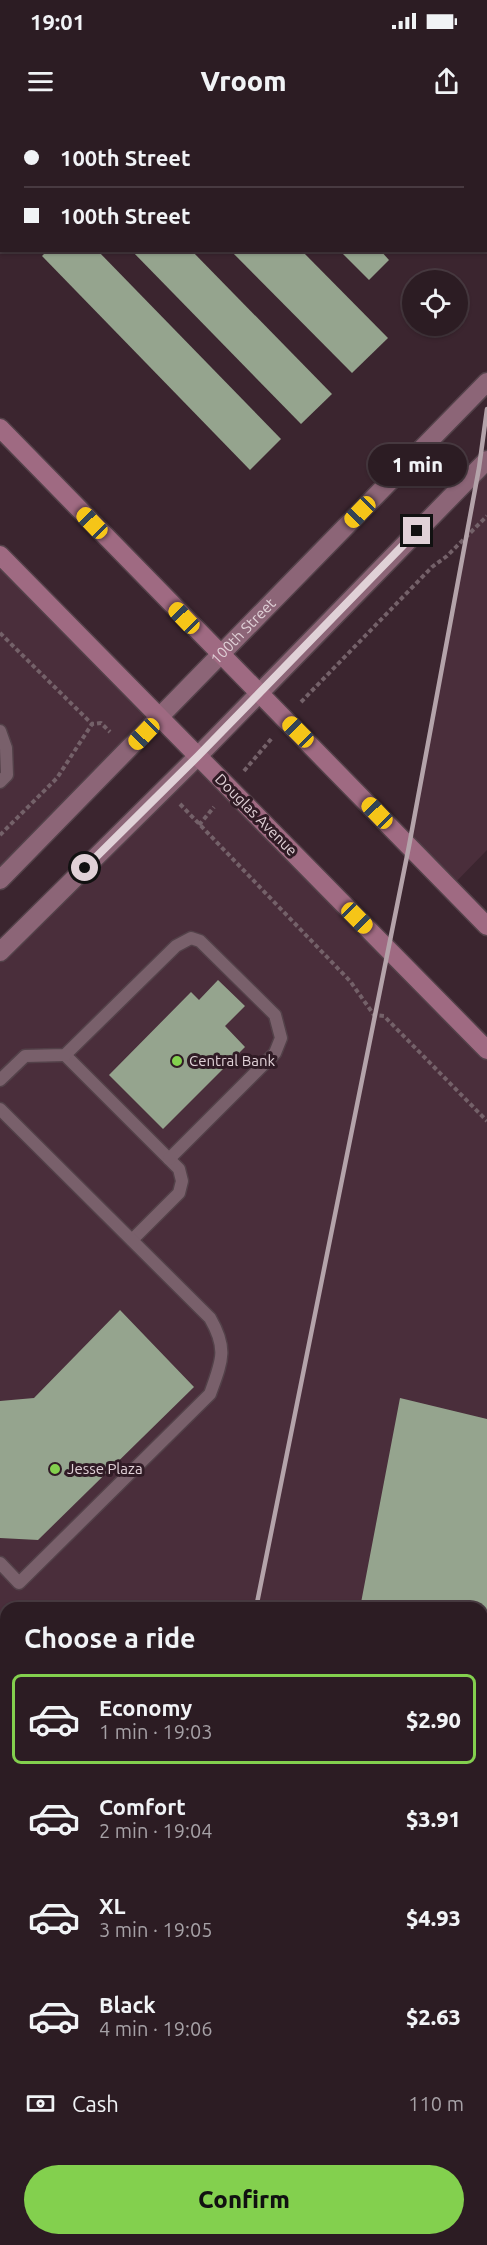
<!DOCTYPE html>
<html lang="en">
<head>
<meta charset="utf-8">
<style>
	:root { --surface:#2c1c23; --page:#382930; --text:#f1f3f6; --muted:#a6a1a6; --line:#483a41; --accent:#83d04e }
	body { margin:0; font-family:Ubuntu,sans-serif; background:var(--page); color:var(--text); height:100vh; display:flex; flex-direction:column; font-size:22px; white-space:nowrap }
	* { box-sizing:border-box; margin:0 }
	p { font-size:20px; color:var(--muted) }
	.icon { flex:none; width:33px; height:33px; fill:none; stroke:currentColor; stroke-width:2; stroke-linecap:round; stroke-linejoin:round }
	.map { position:relative; flex:1; overflow:hidden }
	.side { position:absolute; left:0px; top:1482px; width:488px; height:644px; display:flex; flex-direction:column; background:var(--surface); border-radius:18px 18px 0 0; box-shadow:0 2px 4px #0004,0 0 0 2px var(--line) }
	.side>* { flex:none }
	.guide { position:absolute; left:0px; top:0px; width:488px; height:132px; box-shadow:0 2px 4px #0004,0 0 0 2px var(--line); display:grid; align-content:center; height:132px; padding:0 24px; background:var(--surface) }
	.buttons { position:absolute; left:402px; top:150px; display:grid; gap:12px }
	.buttons a { display:grid; place-items:center; width:66px; height:66px; border-radius:50%; background:var(--surface); box-shadow:0 2px 4px #0004,0 0 0 2px var(--line); font-size:30px }
	.end { position:absolute; width:27px; height:27px; margin:-14px; border:8px solid #e0d1d7; background:#111; box-shadow:0 0 0 3px #111 }
	.from { border-radius:50% }
	.bubble { position:absolute; height:42px; border-radius:21px; background:var(--surface); box-shadow:0 2px 4px #0004,0 0 0 2px var(--line); font-size:20px; font-weight:800; line-height:42px; text-align:center }
	.car { position:absolute; width:18px; height:36px; margin:-18px -9px; border-radius:8px; box-shadow:0 0 4px 2px #0007; background:linear-gradient(#f5c518 24%,#345 0 40%,#f5c518 0 76%,#345 0 86%,#f5c518 0) }
	.guide b { display:flex; align-items:center; gap:21px; height:57px; font-size:22px }
	.guide b+b { border-top:2px solid var(--line) }
	.guide i { width:15px; height:15px; background:var(--text) }
	ul { padding:0; list-style:none }
	li { display:flex; align-items:center; gap:18px; height:90px; margin:0 12px 9px; padding:0 12px; border:3px solid transparent; border-radius:9px }
	li div { flex:1 }
	li b { display:block; font-size:22px }
	li em { font-style:normal; font-weight:800 }
	li.active { border-color:var(--accent) }
	li>.icon { width:54px; height:54px; stroke-width:1.5 }
	h2 { padding:0 24px; font-size:27px; line-height:72px }
	.pay { display:flex; align-items:center; gap:15px; height:66px; padding:0 24px; font-size:22px }
	.pay p { margin-inline-start:auto }
	.button { display:flex; gap:12px; margin-top:auto; padding:12px 24px }
	.button a { flex:1; height:69px; border-radius:36px; background:var(--accent); color:#111; font-size:24px; font-weight:800; line-height:69px; text-align:center }
	.status { display:flex; justify-content:space-between; align-items:center; height:42px; padding:0 30px; background:var(--surface); direction:ltr }
	.status svg { height:16px; fill:currentColor }
	header { display:flex; justify-content:space-between; align-items:center; height:78px; padding:0 24px; background:var(--surface); font-size:27px; font-weight:800 }
	.map>svg:first-child { display:block }
	.built { fill:#4a2e3b; fill-rule:evenodd }
	.building { fill:#95a48e }
	.lines { fill:none; stroke-linecap:round; stroke-linejoin:round }
	.lane-casing { stroke:#534149; stroke-width:15 }
	.secondary-casing { stroke:#534149; stroke-width:21 }
	.primary-casing { stroke:#534149; stroke-width:21 }
	.path { stroke:#746169; stroke-width:4; stroke-dasharray:4.5 3; stroke-linecap:butt }
	.lane { stroke:#79606b; stroke-width:12 }
	.secondary { stroke:#8c6577; stroke-width:18 }
	.primary { stroke:#9f6a82; stroke-width:18 }
	.rail { stroke:#b4a3aa; stroke-width:4.5 }
	.route { stroke:#e0d1d7; stroke-width:8 }
	.poi-dot { fill:#83d04e; stroke:#301b25; stroke-width:2 }
	.labels { text-anchor:middle; stroke-width:6; stroke-linejoin:round; paint-order:stroke }
	.street-label { font-size:15px; fill:#e0d1d7; stroke:#301b25 }
	.poi-label { font-size:15px; fill:#e0d1d7; stroke:#301b25; text-anchor:start }
</style>
</head>
<body>
<div class="status"><b>19:01</b><svg viewBox="0 0 49 12"><path d="M0 12V9h3v3zM5 12V6h3v6zM10 12V3h3v9zM15 12V0h3v12zM26 1h20v11H26zM47 4h2v5h-2z"/></svg></div>
<header><svg class="icon" aria-label="menu" viewBox="0 0 24 24"><path d="M4 6h16M4 12h16M4 18h16"/></svg>Vroom<svg class="icon" aria-label="share" viewBox="0 0 24 24"><path d="M12 15V3M7 8l5-5 5 5M5 13v7h14v-7"/></svg></header>
<div class="map">
<svg width="487" height="2125" viewBox="0 0 487 2125">
	<rect width="100%" height="100%" fill="#3b252f"/>
	<!-- built -->
	<g class="built">
		<polygon points="487,340 487,730 450,768 409,726 479,348"/>
		<polygon points="0,434 160,597 0,760"/>
		<path d="M 198,636 L 487,930 L 487,2125 L 0,2125 L 0,832 ZM 6,1488 L 482,1488 L 482,2120 L 6,2120 Z"/>
	</g>
	<!-- building -->
	<g class="building">
		<polygon points="48,130 97,130 281,319 250,350 42,136"/>
		<polygon points="131,130 191,130 332,274 301,304"/>
		<polygon points="230,130 301,130 388,218 352,253"/>
		<polygon points="339,130 380,130 389,140 369,160"/>
		<polygon points="218,860 245,886 225,906 245,927 163,1009 109,955 191,872 199,880"/>
		<polygon points="120,1190 194,1267 38,1420 0,1418 0,1281 34,1278"/>
		<polygon points="400,1278 487,1299 487,2125 216,2125 217,2120 482,2120 482,1488 360,1488"/>
		<polygon points="0,1597 6,1603 6,1919 0,1917"/>
	</g>
	<g class="lines">
		<!-- lane casing -->
		<g class="lane-casing">
			<g id="lane">
				<polyline points="0,611 6,628 7,655 0,662"/>
				<polyline points="65,935 179,1049 182,1061 179,1073 132,1120"/>
				<polyline points="0,960 25,936 65,935 176,826 191,818 200,821 275,895 281,918 275,933 169,1039"/>
				<path d="M 0,989 L 210,1198 C 228,1229 222,1241 210,1274 L 19,1463 L 0,1443"/>
			</g>
		</g>
		<!-- secondary casing -->
		<g class="secondary-casing">
			<g id="secondary">
				<path id="s1" d="M 0,760 L 487,262"/>
				<polyline points="0,832 198,636 487,340"/>
			</g>
		</g>
		<!-- primary casing -->
		<g class="primary-casing">
			<g id="primary">
				<polyline points="0,308 487,806"/>
				<polyline points="0,435 487,930"/>
			</g>
		</g>
		<!-- path -->
		<g class="path">
			<polyline points="0,513 92,604"/>
			<polyline points="301,582 432,447 447,436 487,396"/>
			<polyline points="244,651 272,618"/>
			<polyline points="180,684 350,861 374,895 384,896 487,1001"/>
			<polyline points="199,705 214,687"/>
			<polyline points="0,715 57,658 92,604 101,603 110,612"/>
		</g>
		<!-- lane -->
		<use href="#lane" class="lane"/>
		<!-- secondary -->
		<use href="#secondary" class="secondary"/>
		<!-- primary -->
		<use href="#primary" class="primary"/>
		<!-- rail -->
		<g class="rail">
			<polyline points="256,1488 409,726 479,348 487,289"/>
			<polyline points="129,2125 130,2120"/>
		</g>
	</g>
	<g class="lines">
		<!-- route -->
		<polyline class="route" points="85,748 198,636 417,411"/>
	</g>
	<!-- markers -->
	<g class="poi-dot">
		<circle cx="177" cy="941" r="6"/>
		<circle cx="55" cy="1349" r="6"/>
	</g>
	<g class="labels">
		<!-- street labels -->
		<g class="street-label">
			<text dy="5" stroke="none"><textPath href="#s1" startOffset="348">100th Street</textPath></text>
			<text transform="translate(256 695) rotate(45)" y="5">Douglas Avenue</text>
		</g>
		<!-- poi labels -->
		<g class="poi-label">
			<text x="189" y="946">Central Bank</text>
			<text x="67" y="1354">Jesse Plaza</text>
		</g>
	</g>
</svg>
<div class="buttons">
<a><svg class="icon" aria-label="locate" viewBox="0 0 24 24"><circle cx="12" cy="12" r="6"/><path d="M12 2v4M12 18v4M2 12h4M18 12h4"/></svg></a>
</div>
<i class="end from" style="left:85px;top:748px"></i>
<i class="end" style="left:417px;top:411px"></i>
<div class="bubble" style="left:368px;top:324px;width:99px">1 min</div>
<i class="car" style="left:360px;top:392px;rotate:224deg"></i>
<i class="car" style="left:92px;top:403px;rotate:316deg"></i>
<i class="car" style="left:184px;top:498px;rotate:316deg"></i>
<i class="car" style="left:298px;top:612px;rotate:315deg"></i>
<i class="car" style="left:144px;top:614px;rotate:224deg"></i>
<i class="car" style="left:377px;top:693px;rotate:316deg"></i>
<i class="car" style="left:357px;top:798px;rotate:135deg"></i>
<div class="guide">
<b><i class="from"></i>100th Street</b>
<b><i></i>100th Street</b>
</div>
<section class="side">
<h2>Choose a ride</h2>
<ul>
<li class="active"><svg class="icon" aria-label="car" viewBox="0 0 24 24"><path d="M5 17H2v-5l4-1 3-4h7l3 4 3 1v5h-3M9 17h6M6 11h13"/><circle cx="7" cy="17" r="2"/><circle cx="17" cy="17" r="2"/></svg><div><b>Economy</b><p>1 min · 19:03</p></div><em>$2.90</em></li>
<li><svg class="icon" aria-label="car" viewBox="0 0 24 24"><path d="M5 17H2v-5l4-1 3-4h7l3 4 3 1v5h-3M9 17h6M6 11h13"/><circle cx="7" cy="17" r="2"/><circle cx="17" cy="17" r="2"/></svg><div><b>Comfort</b><p>2 min · 19:04</p></div><em>$3.91</em></li>
<li><svg class="icon" aria-label="car" viewBox="0 0 24 24"><path d="M5 17H2v-5l4-1 3-4h7l3 4 3 1v5h-3M9 17h6M6 11h13"/><circle cx="7" cy="17" r="2"/><circle cx="17" cy="17" r="2"/></svg><div><b>XL</b><p>3 min · 19:05</p></div><em>$4.93</em></li>
<li><svg class="icon" aria-label="car" viewBox="0 0 24 24"><path d="M5 17H2v-5l4-1 3-4h7l3 4 3 1v5h-3M9 17h6M6 11h13"/><circle cx="7" cy="17" r="2"/><circle cx="17" cy="17" r="2"/></svg><div><b>Black</b><p>4 min · 19:06</p></div><em>$2.63</em></li>
</ul>
<div class="pay"><svg class="icon" aria-label="cash" viewBox="0 0 24 24"><path d="M3 7h18v10H3z"/><circle cx="12" cy="12" r="2"/></svg>Cash<p>110 m</p></div>
<div class="button"><a>Confirm</a></div>
</section>
</div>
</body>
</html>
